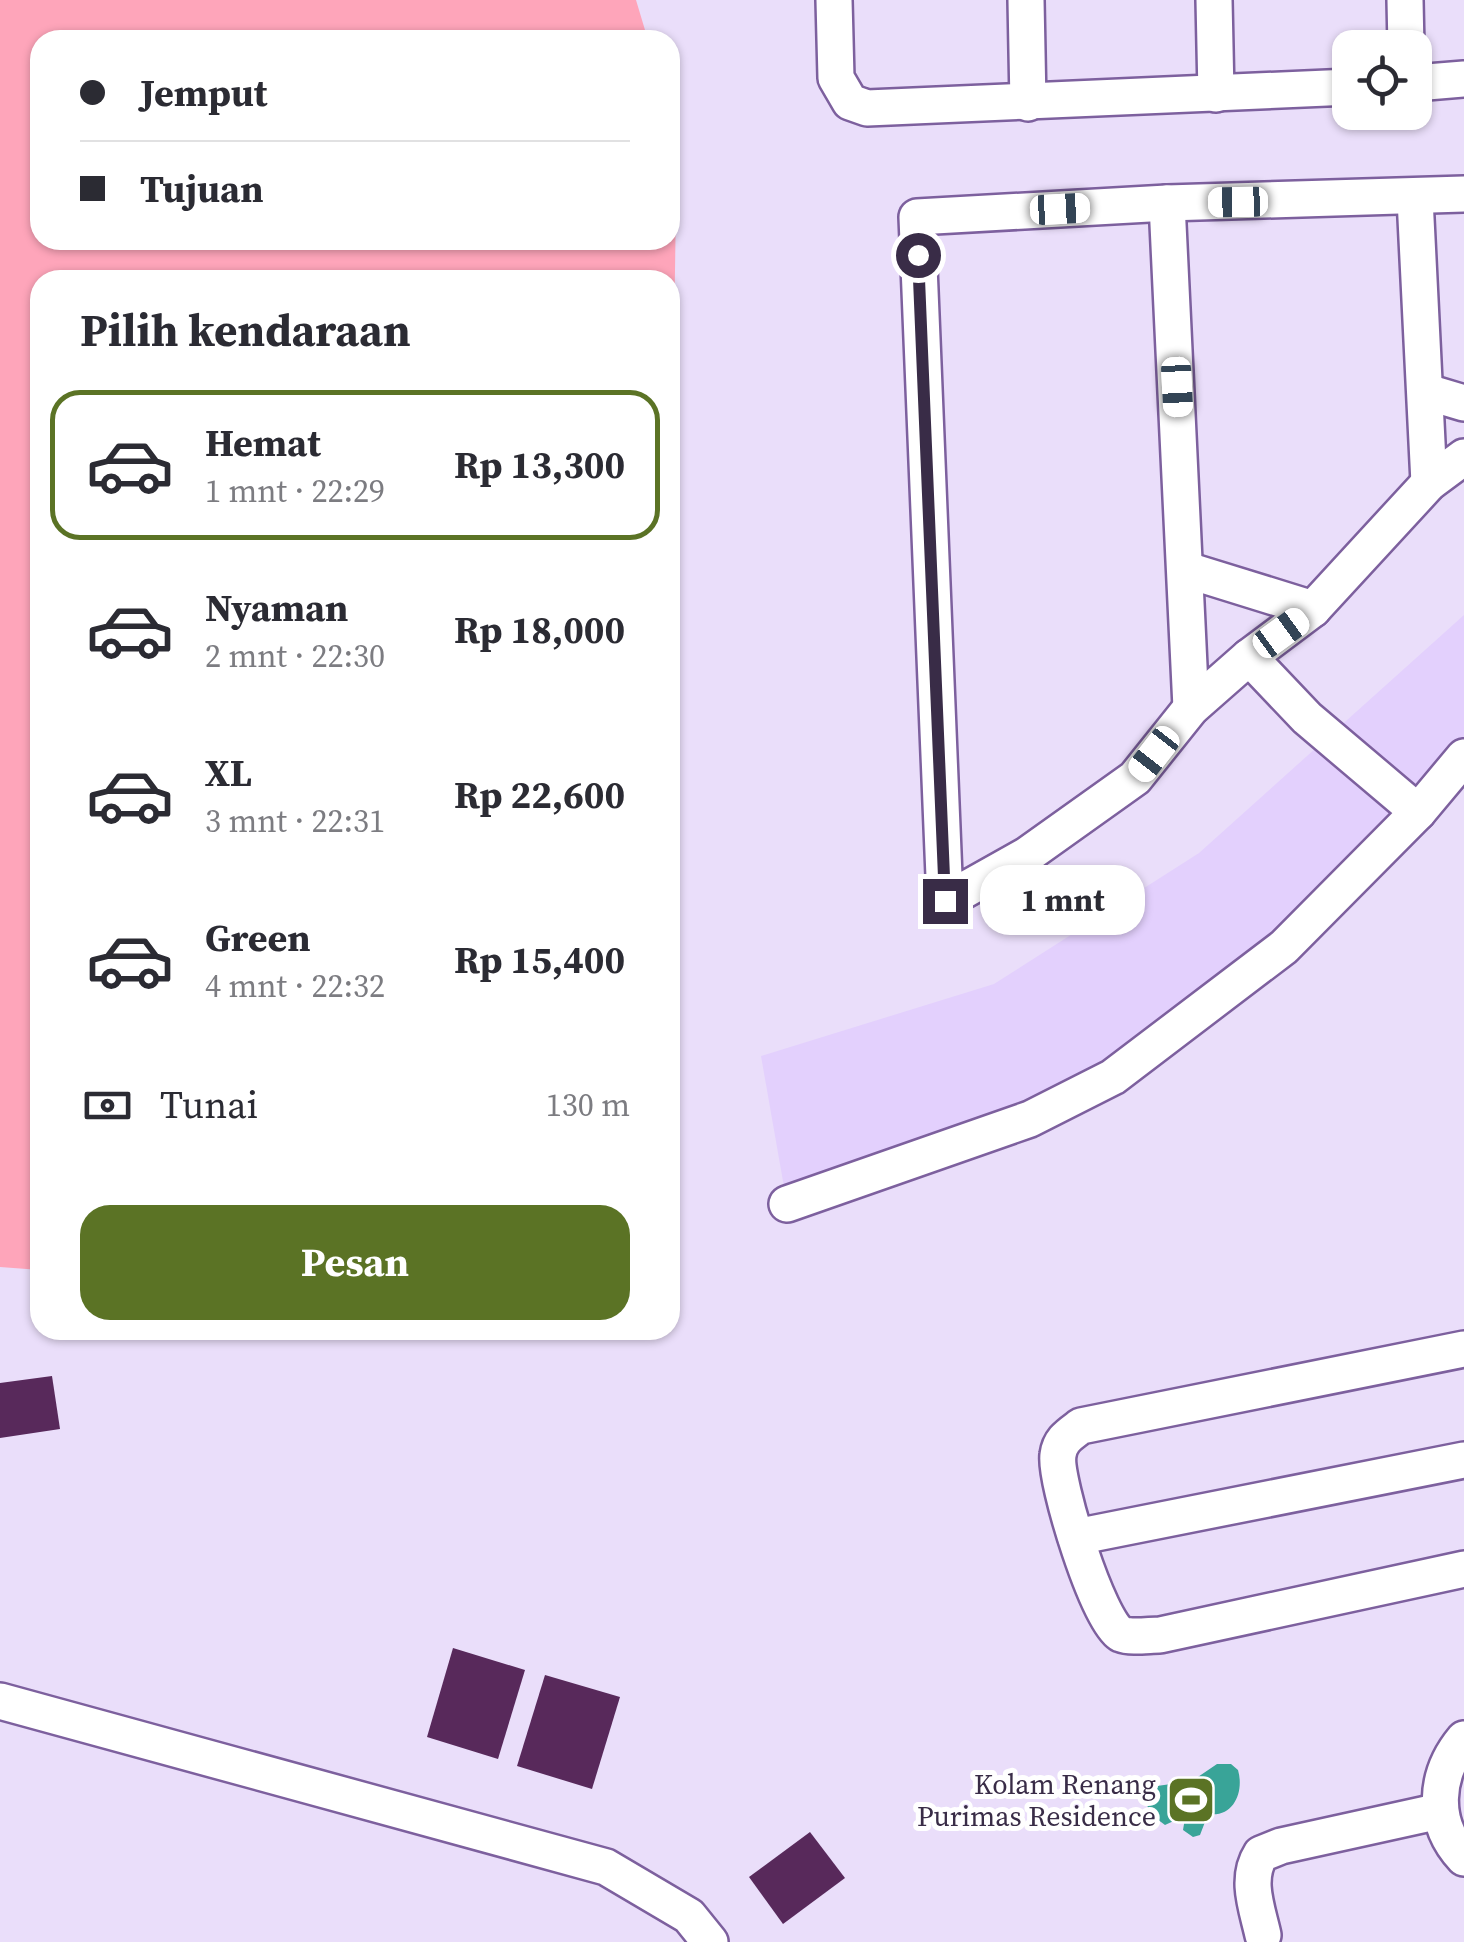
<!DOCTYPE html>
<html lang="id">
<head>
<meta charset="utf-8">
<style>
	:root { --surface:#fff; --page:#f2f2f3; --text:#2b2b33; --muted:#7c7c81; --line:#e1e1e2; --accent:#5b7325 }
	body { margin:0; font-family:"Source Serif 4",serif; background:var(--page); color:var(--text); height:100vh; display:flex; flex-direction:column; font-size:38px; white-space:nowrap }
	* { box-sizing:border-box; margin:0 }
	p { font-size:32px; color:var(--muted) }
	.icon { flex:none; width:55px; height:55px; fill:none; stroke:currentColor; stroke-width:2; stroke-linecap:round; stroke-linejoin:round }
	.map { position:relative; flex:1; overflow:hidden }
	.panel { position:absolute; left:30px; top:270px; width:650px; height:1070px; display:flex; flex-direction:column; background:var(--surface); border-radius:30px; box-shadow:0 2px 8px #0004 }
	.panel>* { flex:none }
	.banner { position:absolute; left:30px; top:30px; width:650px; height:220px; border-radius:30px; box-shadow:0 2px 8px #0004; display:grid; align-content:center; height:220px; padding:0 50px; background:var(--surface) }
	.buttons { position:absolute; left:1332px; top:30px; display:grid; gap:20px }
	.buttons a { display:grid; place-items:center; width:100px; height:100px; border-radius:20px; background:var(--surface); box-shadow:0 2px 8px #0004; font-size:50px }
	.end { position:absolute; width:45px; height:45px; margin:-22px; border:12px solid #392c47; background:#fff; box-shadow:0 0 0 5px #fff }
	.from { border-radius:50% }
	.bubble { position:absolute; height:70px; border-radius:30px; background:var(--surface); box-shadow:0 2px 8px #0004; font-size:32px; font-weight:700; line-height:70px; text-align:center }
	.car { position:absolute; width:30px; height:60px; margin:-30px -15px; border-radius:12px; box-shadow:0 0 8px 2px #0007; background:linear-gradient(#fff 24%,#345 0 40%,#fff 0 76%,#345 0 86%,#fff 0) }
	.banner b { display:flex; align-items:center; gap:35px; height:95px; font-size:38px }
	.banner b+b { border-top:2px solid var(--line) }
	.banner i { width:25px; height:25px; background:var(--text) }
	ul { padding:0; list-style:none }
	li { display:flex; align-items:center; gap:30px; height:150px; margin:0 20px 15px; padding:0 30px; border:5px solid transparent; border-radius:30px }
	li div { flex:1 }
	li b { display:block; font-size:38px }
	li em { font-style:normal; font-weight:700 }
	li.current { border-color:var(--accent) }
	li>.icon { width:90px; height:90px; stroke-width:1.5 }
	h2 { padding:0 50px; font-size:45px; line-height:120px }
	.pay { display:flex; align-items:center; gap:25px; height:110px; padding:0 50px; font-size:38px }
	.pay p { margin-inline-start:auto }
	.action { display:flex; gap:20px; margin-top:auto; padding:20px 50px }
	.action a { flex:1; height:115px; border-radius:30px; background:var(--accent); color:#fff; font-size:40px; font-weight:700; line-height:115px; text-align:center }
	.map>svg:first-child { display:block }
	.built { fill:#e3d0fd }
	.green { fill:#fea5ba }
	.water { fill:#39a498 }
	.building { fill:#58295b }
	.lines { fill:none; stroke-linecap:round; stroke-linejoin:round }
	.minor-casing { stroke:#7d609e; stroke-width:40 }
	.minor { stroke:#fff; stroke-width:35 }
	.route { stroke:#392c47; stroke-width:12 }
	.labels { text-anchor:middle; stroke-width:10; stroke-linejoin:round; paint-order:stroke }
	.poi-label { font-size:28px; fill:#392c47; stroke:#fff; text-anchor:end }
</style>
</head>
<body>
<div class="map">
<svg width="1464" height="1942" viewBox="0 0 1464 1942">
	<rect width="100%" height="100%" fill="#eadefa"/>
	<!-- built -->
	<polygon class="built" points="1464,615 1464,757 1418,813 1113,1077 787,1204 761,1056 994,984 1199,853"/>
	<!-- green -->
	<g class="green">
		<polygon points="0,0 636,0 648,40 40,40 40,240 670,240 670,112 677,136 670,606 670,280 40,280 40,1270 0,1267"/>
		<polygon points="670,663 675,1008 670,1078"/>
	</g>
	<!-- water -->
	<path class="water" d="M 1217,1764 L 1231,1764 L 1238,1770 C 1244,1790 1235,1817 1209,1814 C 1203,1814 1198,1812 1192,1813 L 1205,1822 L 1200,1835 L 1193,1837 L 1183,1830 L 1185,1818 L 1191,1813 L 1165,1825 L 1149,1813 L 1145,1794 L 1150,1787 L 1192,1781 Z"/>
	<!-- building -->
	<g class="building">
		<polygon points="52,1376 60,1429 0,1438 0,1383"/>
		<polygon points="453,1648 525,1670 498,1759 427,1737"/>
		<polygon points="545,1675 620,1697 592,1789 517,1766"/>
		<polygon points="810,1832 845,1878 783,1924 749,1877"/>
	</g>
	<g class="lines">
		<!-- minor casing -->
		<g class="minor-casing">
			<g id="minor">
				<polyline points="834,0 836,78 850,102 867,108 1350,87"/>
				<polyline points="1026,0 1028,103"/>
				<polyline points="1214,0 1216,94"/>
				<polyline points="1405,0 1406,48"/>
				<polyline points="1415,83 1464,79"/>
				<polyline points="1464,194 1167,203 917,217 945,901 1027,855 1135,778 1191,708 1249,657 1313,609 1429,483 1464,457"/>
				<polyline points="1415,198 1429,483"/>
				<polyline points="1167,203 1191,708"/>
				<polyline points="1427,392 1464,403"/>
				<polyline points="1187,570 1313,609"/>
				<polyline points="1249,657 1307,718 1418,812"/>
				<polyline points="787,1204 1030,1119 1113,1077 1284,947 1418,812 1464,757"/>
				<path d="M 1464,1349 L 1081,1426 C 1069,1435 1060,1440 1058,1455 C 1054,1480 1099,1624 1121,1634 C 1131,1638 1149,1635 1160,1635 L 1464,1569"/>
				<polyline points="1076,1537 1464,1460"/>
				<polyline points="0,1701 606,1867 689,1916 710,1942"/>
				<path d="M 1464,1739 C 1434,1775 1431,1823 1464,1858"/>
				<path d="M 1263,1935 C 1257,1908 1245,1879 1261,1854 L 1281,1846 L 1440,1811"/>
			</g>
		</g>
		<!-- minor -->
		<use href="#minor" class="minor"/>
	</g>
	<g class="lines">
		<!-- route -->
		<polyline class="route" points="918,255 945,901"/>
	</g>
	<!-- icons -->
	<defs>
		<g id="stadium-square" transform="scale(2.5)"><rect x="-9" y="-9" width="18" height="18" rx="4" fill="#5b7325" stroke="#fff"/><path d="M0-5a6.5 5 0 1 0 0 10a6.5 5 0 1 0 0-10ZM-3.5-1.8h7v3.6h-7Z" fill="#fff"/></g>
	</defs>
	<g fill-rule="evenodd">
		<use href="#stadium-square" x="1191" y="1800"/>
	</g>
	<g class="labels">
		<!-- poi labels -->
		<g class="poi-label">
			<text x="1156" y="1794">Kolam Renang<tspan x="1156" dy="32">Purimas Residence</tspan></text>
		</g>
	</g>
</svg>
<div class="buttons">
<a><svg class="icon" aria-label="locate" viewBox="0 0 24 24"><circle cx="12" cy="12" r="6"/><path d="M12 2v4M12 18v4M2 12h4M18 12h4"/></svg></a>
</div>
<i class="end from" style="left:918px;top:255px"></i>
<i class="end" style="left:945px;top:901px"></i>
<div class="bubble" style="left:980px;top:865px;width:165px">1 mnt</div>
<i class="car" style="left:1238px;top:202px;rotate:269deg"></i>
<i class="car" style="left:1060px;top:209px;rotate:87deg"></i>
<i class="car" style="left:1177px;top:387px;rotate:177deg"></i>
<i class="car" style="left:1281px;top:633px;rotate:54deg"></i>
<i class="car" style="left:1154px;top:754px;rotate:218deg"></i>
<div class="banner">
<b><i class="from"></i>Jemput</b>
<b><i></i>Tujuan</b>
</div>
<section class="panel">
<h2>Pilih kendaraan</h2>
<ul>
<li class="current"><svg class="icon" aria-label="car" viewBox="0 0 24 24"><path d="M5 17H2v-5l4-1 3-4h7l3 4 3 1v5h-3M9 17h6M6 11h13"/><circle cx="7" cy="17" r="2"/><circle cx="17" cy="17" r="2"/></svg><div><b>Hemat</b><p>1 mnt · 22:29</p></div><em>Rp 13,300</em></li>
<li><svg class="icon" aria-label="car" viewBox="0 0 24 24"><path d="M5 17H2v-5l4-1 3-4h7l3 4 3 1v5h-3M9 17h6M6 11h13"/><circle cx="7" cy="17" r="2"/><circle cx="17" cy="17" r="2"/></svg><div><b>Nyaman</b><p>2 mnt · 22:30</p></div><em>Rp 18,000</em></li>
<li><svg class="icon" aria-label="car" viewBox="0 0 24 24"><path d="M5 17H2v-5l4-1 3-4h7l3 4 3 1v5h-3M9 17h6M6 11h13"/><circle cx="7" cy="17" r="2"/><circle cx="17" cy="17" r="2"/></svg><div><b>XL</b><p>3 mnt · 22:31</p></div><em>Rp 22,600</em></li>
<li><svg class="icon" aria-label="car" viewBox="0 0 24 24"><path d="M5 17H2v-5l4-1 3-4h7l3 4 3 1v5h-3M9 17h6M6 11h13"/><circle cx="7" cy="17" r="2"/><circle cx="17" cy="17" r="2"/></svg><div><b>Green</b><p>4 mnt · 22:32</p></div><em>Rp 15,400</em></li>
</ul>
<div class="pay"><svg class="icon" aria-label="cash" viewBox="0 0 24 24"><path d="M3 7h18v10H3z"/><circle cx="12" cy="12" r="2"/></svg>Tunai<p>130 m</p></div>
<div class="action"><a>Pesan</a></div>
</section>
</div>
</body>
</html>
